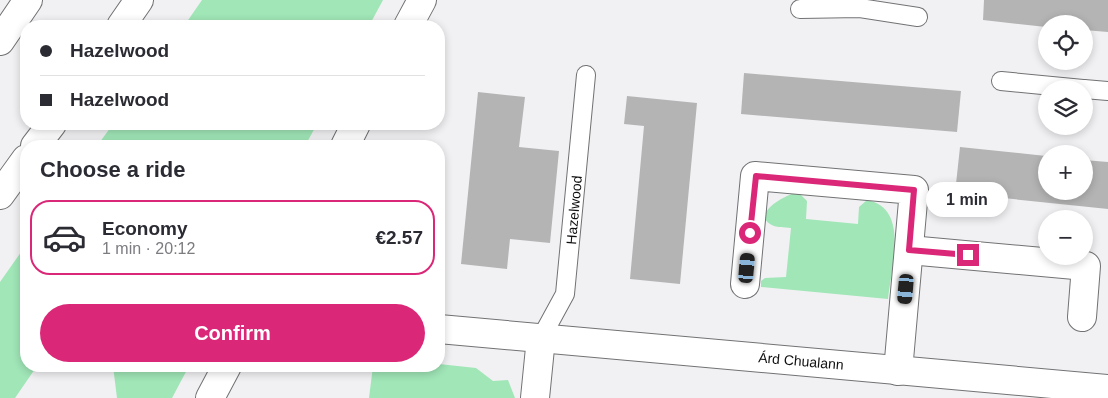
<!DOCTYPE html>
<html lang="en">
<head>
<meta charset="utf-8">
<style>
	:root { --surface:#fff; --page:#f2f2f3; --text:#2b2b33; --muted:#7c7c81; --line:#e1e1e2; --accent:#db2777 }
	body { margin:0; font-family:Arial,sans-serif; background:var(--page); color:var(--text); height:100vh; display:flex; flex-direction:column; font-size:19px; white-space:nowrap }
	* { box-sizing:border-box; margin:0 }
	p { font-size:16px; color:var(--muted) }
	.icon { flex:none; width:28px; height:28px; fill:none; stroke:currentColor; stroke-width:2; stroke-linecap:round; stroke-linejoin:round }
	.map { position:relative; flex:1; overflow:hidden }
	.side { position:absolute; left:20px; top:140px; width:425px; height:232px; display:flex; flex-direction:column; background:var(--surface); border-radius:20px; box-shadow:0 2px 8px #0003 }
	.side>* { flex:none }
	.hud { position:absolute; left:20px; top:20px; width:425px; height:110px; border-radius:20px; box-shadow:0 2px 8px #0003; display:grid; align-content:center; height:110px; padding:0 20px; background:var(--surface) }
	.tools { position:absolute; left:1038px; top:15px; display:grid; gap:10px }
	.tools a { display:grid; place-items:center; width:55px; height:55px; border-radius:50%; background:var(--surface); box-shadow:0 2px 8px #0003; font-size:25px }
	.end { position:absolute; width:22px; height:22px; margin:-11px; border:6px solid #db2777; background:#fff; box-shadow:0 0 0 2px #fff }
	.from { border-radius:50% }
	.bubble { position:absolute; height:35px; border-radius:18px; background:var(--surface); box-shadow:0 2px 8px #0003; font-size:16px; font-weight:700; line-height:35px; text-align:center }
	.car { position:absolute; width:15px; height:30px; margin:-15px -8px; border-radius:6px; box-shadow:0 0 4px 1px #0007; background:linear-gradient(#222 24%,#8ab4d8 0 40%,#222 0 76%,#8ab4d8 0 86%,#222 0) }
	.hud b { display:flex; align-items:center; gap:18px; height:48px; font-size:19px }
	.hud b+b { border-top:1px solid var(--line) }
	.hud i { width:12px; height:12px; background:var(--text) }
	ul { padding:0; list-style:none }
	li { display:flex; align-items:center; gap:15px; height:75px; margin:0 10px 8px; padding:0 10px; border:2px solid transparent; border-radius:20px }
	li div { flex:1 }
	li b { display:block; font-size:19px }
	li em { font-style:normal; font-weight:700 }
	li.selected { border-color:var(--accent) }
	li>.icon { width:45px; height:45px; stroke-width:1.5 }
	h2 { padding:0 20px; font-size:22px; line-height:60px }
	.primary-button { display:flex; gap:10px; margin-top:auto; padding:10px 20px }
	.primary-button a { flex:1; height:58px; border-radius:30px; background:var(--accent); color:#fff; font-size:20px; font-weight:700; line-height:58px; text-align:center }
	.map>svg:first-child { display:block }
	.green { fill:#a0e6b7 }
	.building { fill:#b5b4b5 }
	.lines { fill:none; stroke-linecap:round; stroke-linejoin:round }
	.service-casing { stroke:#717273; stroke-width:20 }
	.minor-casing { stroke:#717273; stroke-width:30 }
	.motorway-casing { stroke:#717273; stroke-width:30 }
	.service { stroke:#fff; stroke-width:18 }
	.minor { stroke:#fff; stroke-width:28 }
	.motorway { stroke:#fff; stroke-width:28 }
	.route { stroke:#db2777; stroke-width:6 }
	.labels { text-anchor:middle; stroke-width:4; stroke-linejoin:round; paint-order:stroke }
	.street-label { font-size:14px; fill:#101010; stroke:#fff }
</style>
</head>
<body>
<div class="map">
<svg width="1108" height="398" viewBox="0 0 1108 398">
	<rect width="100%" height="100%" fill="#f1f1f3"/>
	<!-- green -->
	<g class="green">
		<polygon points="202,0 383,0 369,26 184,26"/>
		<polygon points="113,124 317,124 305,146 97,146"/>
		<path d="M 792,194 L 800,194 L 807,201 L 806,219 L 858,224 L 859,207 L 867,200 C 910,208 891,268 888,299 L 761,287 L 761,281 L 765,278 L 786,277 L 791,228 C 784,227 776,228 770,224 C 753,213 783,197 792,194 Z"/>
		<polygon points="26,245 26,366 37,366 15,398 0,398 0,282"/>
		<polygon points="439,364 476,368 493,381 508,380 515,398 369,398 373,366 439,366"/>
		<polygon points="113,366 189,366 172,398 117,398"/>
	</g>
	<!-- building -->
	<g class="building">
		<polygon points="984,0 1108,0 1108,32 1084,30 1084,24 1046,24 1046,27 983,20"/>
		<polygon points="744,73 961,91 957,132 741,114"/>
		<polygon points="478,92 525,97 519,147 559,151 550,243 510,239 507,269 461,264"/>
		<polygon points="627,96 697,103 680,284 630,279 644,126 624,124"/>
		<polygon points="960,147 1046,156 1046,191 1084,191 1084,160 1108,162 1108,209 955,193"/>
	</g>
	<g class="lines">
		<!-- service casing -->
		<g class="service-casing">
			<g id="service">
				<polyline points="800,9 860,8 918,17"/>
				<polyline points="1001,81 1083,89"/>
				<polyline points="1084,89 1108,91"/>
				<polyline points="541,338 565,294 586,75"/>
			</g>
		</g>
		<!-- minor casing -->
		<g class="minor-casing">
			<g id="minor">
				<polyline points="408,26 422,0"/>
				<polyline points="345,146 356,124"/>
				<polyline points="909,250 1086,266 1082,317"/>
				<polyline points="745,284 755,176 914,190 898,371"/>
				<polyline points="439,329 1108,389"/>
				<polyline points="210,398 227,366"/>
				<polyline points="535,398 541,338"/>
			</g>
		</g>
		<!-- motorway casing -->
		<g class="motorway-casing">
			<g id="motorway">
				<polyline points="121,26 139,0"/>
				<polyline points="0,41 28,0"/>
				<polyline points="35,146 52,124"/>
				<polyline points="0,195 26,159"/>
			</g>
		</g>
		<!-- service -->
		<use href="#service" class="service"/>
		<!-- minor -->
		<use href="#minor" class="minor"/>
		<!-- motorway -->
		<use href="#motorway" class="motorway"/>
	</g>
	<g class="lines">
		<!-- route -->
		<polyline class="route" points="750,233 756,176 914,190 909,250 968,255"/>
	</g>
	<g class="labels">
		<!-- street labels -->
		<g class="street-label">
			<text transform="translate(574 210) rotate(-85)" y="5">Hazelwood</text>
			<text transform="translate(801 361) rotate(5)" y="5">Árd Chualann</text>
		</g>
	</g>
</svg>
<div class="tools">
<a><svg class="icon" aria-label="locate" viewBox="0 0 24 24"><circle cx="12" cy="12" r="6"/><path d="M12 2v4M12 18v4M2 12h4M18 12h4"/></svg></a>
<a><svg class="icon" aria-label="layers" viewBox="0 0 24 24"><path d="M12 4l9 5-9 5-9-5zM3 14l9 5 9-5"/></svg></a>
<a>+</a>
<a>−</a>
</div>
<i class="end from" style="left:750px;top:233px"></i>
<i class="end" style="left:968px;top:255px"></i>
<div class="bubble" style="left:926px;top:182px;width:82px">1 min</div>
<i class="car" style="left:747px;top:268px;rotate:5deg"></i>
<i class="car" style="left:906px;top:289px;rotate:185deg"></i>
<div class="hud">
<b><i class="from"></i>Hazelwood</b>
<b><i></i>Hazelwood</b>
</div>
<section class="side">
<h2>Choose a ride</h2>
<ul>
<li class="selected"><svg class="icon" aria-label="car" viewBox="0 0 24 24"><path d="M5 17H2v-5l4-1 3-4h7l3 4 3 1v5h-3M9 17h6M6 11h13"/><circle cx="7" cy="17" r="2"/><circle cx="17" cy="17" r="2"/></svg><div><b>Economy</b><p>1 min · 20:12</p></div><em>€2.57</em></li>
</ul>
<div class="primary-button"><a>Confirm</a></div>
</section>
</div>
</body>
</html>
